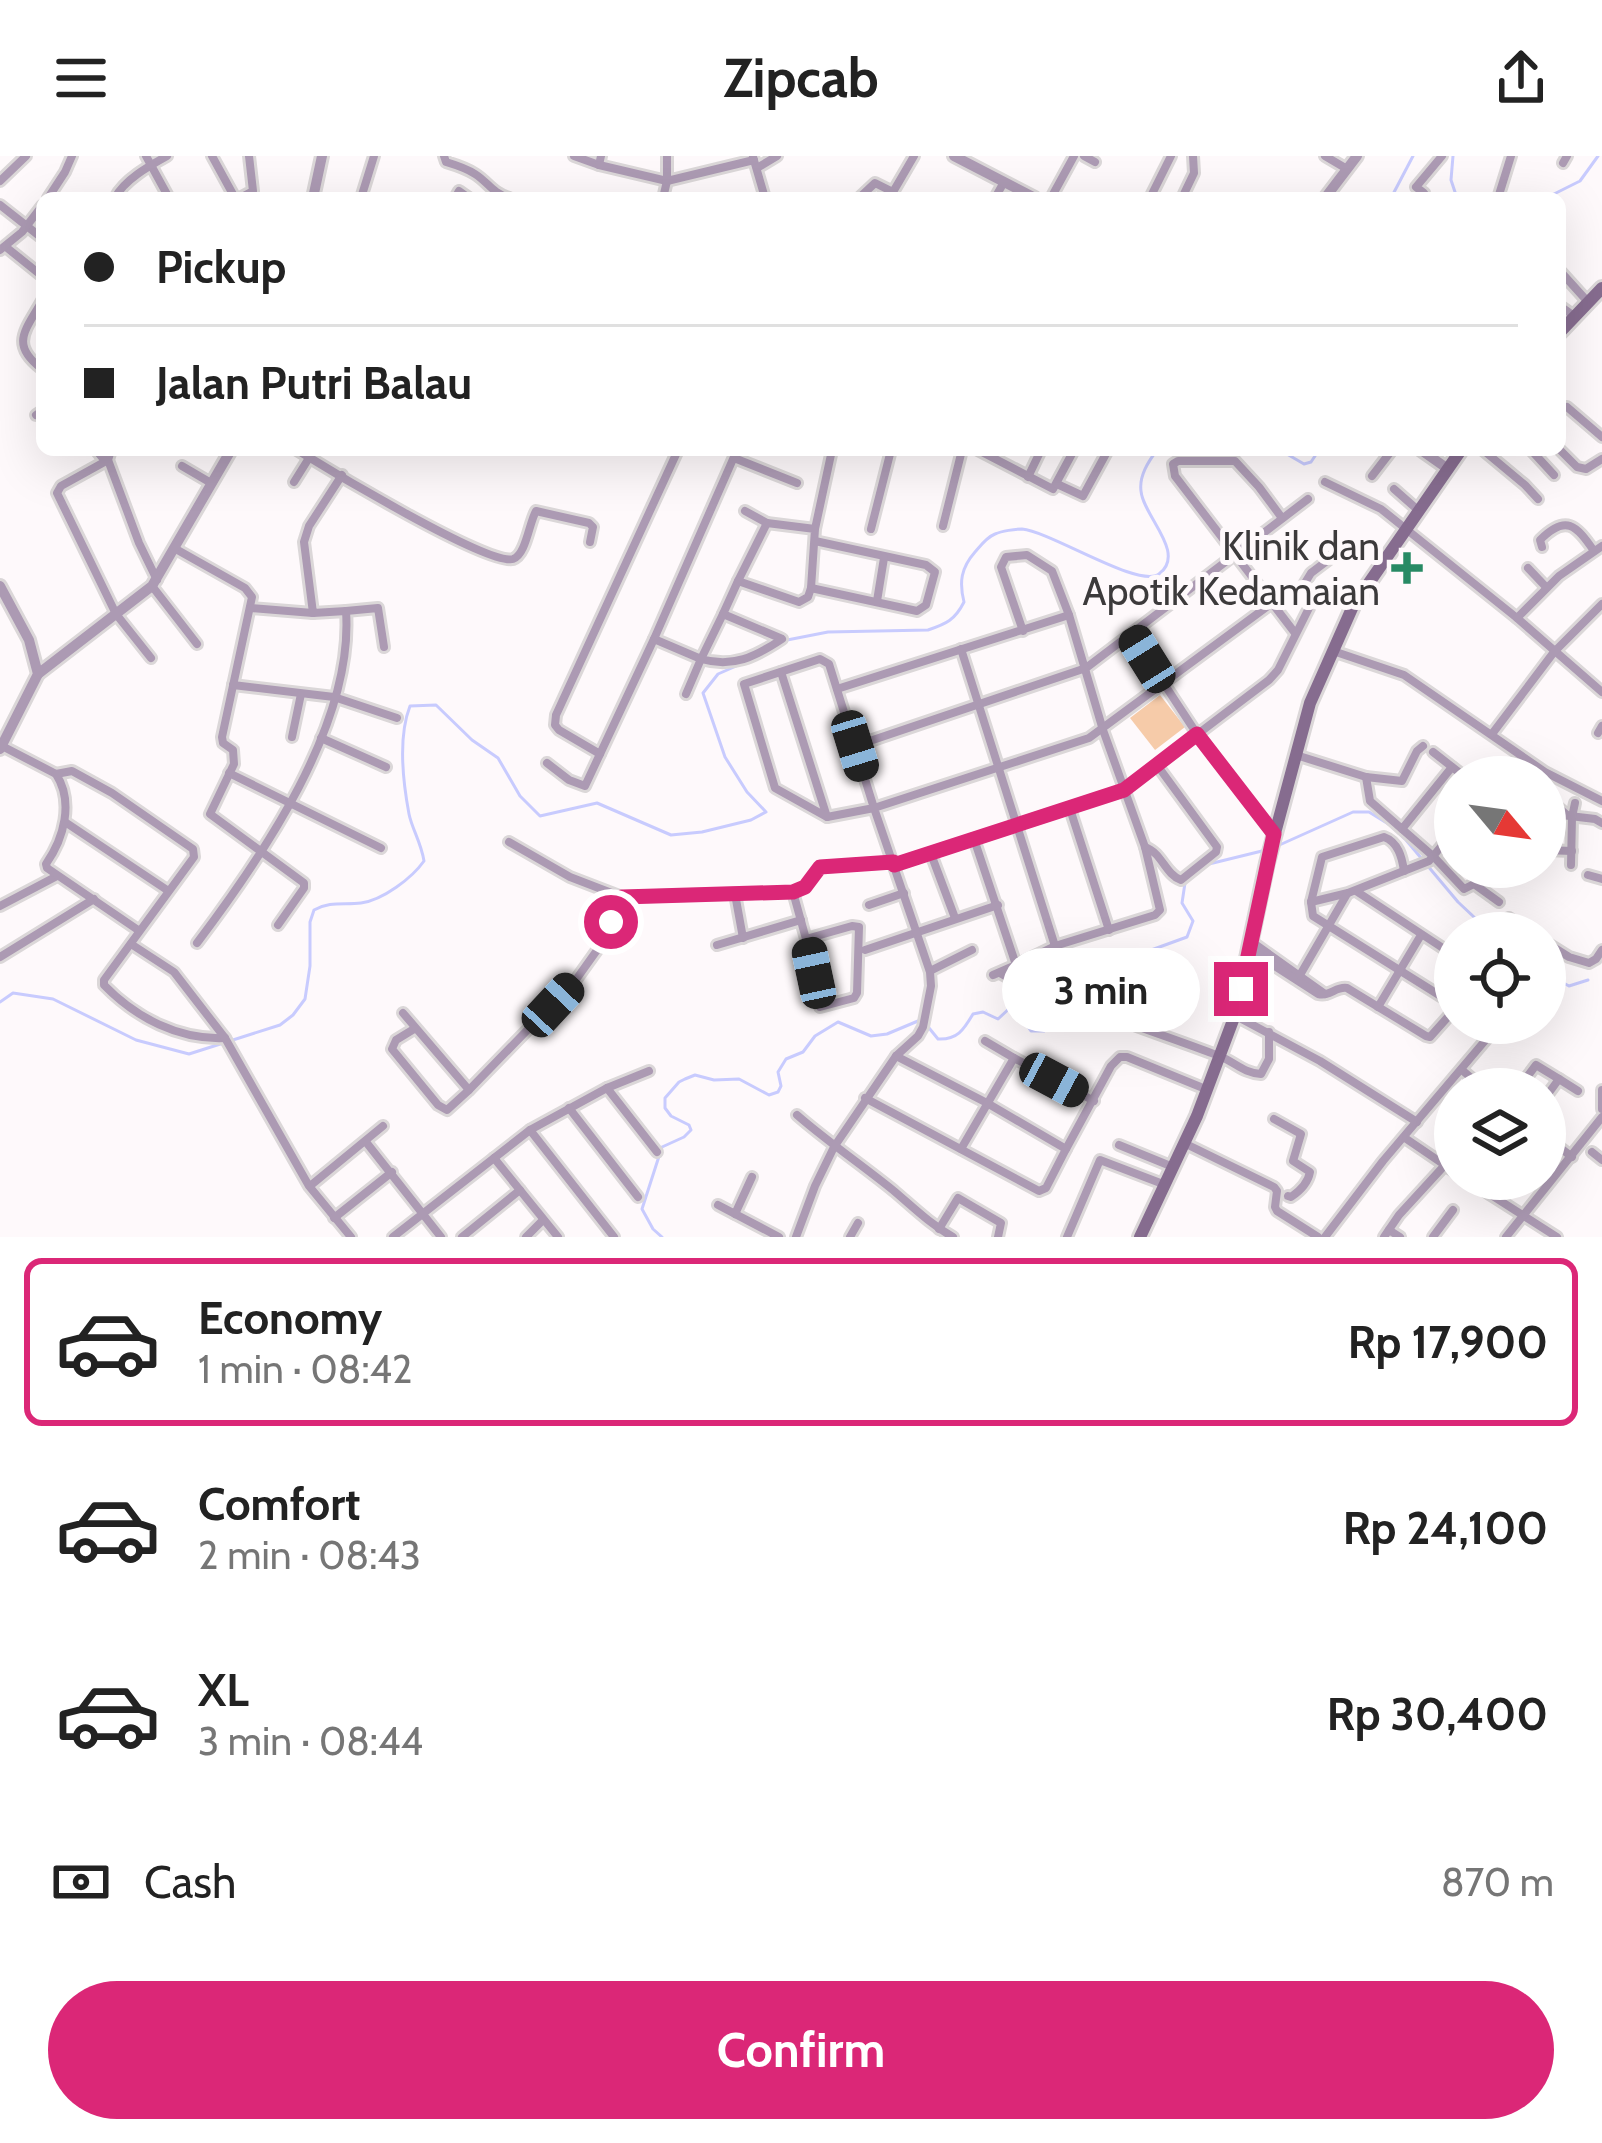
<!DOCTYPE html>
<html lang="en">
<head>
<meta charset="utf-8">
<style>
	:root { --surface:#fff; --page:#f6f6f6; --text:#222; --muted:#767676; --line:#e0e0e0; --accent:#db2777 }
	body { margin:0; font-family:Cabin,sans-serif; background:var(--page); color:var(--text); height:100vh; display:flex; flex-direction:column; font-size:45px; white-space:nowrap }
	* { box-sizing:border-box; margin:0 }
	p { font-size:39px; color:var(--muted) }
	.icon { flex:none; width:66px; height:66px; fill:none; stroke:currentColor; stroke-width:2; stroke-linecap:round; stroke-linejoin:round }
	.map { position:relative; height:1081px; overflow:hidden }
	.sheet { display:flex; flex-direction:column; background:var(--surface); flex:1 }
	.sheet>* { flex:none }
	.guide { position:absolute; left:36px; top:36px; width:1530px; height:264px; border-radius:18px; box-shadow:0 12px 48px #0002; display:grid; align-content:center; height:264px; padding:0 48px; background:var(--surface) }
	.needle { width:78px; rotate:119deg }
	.tools { position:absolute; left:1434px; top:600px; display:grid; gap:24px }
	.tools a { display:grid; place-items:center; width:132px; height:132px; border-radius:50%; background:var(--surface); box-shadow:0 12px 48px #0002; font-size:60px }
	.end { position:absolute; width:54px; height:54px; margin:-27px; border:15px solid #db2777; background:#fff; box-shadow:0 0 0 6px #fff }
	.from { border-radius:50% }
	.bubble { position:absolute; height:84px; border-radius:42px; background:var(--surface); box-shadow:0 12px 48px #0002; font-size:39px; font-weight:700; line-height:84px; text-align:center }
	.car { position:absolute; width:36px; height:72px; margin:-36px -18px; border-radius:15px; box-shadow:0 0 9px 3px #0007; background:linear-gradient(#222 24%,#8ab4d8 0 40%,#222 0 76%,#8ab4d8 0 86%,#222 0) }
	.guide b { display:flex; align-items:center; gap:42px; height:114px; font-size:45px }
	.guide b+b { border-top:3px solid var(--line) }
	.guide i { width:30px; height:30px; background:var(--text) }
	ul { padding:21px 0 0; list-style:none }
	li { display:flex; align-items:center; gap:36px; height:168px; margin:0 24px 18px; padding:0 24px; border:6px solid transparent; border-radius:18px }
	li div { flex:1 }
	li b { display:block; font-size:45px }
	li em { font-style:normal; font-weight:700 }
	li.active { border-color:var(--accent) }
	li>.icon { width:108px; height:108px; stroke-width:1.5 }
	.pay { display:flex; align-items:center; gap:30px; height:132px; padding:0 48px; font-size:45px }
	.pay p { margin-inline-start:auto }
	.primary-button { display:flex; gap:24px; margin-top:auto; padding:24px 48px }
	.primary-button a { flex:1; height:138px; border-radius:72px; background:var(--accent); color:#fff; font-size:48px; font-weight:700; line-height:138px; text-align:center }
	header { display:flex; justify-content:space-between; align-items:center; height:156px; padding:0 48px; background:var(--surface); font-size:54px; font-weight:700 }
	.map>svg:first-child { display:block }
	.green { fill:#f6cba9 }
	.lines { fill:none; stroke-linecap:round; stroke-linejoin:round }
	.stream { stroke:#c8cbfe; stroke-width:3 }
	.minor-casing { stroke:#dbd7d8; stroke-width:14 }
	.tertiary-casing { stroke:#dbd7d8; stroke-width:16 }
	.secondary-casing { stroke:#dbd7d8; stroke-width:18 }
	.minor { stroke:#ac9ab3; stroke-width:8 }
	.tertiary { stroke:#ac9ab3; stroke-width:10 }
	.secondary { stroke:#866c8f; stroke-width:12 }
	.route { stroke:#db2777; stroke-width:15 }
	.poi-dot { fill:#278a64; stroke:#fef9fb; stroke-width:4.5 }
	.labels { text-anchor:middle; stroke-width:10; stroke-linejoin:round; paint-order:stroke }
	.poi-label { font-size:39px; fill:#3c3a3b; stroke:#fef9fb; text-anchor:end }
</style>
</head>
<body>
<header><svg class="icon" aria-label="menu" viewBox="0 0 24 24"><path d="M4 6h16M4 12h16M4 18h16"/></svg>Zipcab<svg class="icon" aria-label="share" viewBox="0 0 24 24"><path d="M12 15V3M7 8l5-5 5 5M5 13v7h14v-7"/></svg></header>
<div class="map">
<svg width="1602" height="1081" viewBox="0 0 1602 1081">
	<rect width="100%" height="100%" fill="#fef9fb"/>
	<!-- green -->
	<polygon class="green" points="1160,539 1185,571 1155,594 1130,562"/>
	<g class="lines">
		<!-- stream -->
		<g class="stream">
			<polyline points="1453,0 1451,24 1457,42"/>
			<polyline points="1391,42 1413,0"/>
			<polyline points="1546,42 1580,25 1598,0"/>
			<polyline points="1280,294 1304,308 1311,306 1319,294"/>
			<path d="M 782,485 L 828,476 L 928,474 C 946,468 955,464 964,446 C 959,426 961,412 975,396 C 981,389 987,381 995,378 C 1002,375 1015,373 1022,373 C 1052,376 1139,433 1159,418 C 1187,397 1143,360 1141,335 C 1139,320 1148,306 1157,294"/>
			<polyline points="1275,691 1353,656 1369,656 1390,669 1406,684 1458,746 1491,777"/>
			<polyline points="1201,713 1209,708 1266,694"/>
			<polyline points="1545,817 1569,830 1588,824"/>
			<path d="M 0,846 L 13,837 L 53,843 L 136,884 L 189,898 L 280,869 L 293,859 L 305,843 L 310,810 L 310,766 L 314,754 C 330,745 344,749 361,747 C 383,744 412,722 424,705 C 421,686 412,673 409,658 C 403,626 398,581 410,550 L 436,549 L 472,584 L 498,602 L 520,640 L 540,660 L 597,647 L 671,679 L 702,676 L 751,664 L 766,656 L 747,636 L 725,601 L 703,537 L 718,518 L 759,500"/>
			<path d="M 662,1081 L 653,1073 L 642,1053 L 662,991 L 684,981 L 691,974 L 689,969 L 671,960 L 665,952 L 665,942 L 679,926 L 685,923 L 695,919 L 714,924 L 739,923 L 769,939 L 778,936 L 781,930 L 778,916 L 786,903 L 803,896 L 815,880 L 838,866 L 871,880 L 887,878 L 918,865 L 925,867 L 938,883 C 958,884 964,873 973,858 L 983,856 L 998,863 L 1013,849 L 1031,875 L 1044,875 L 1052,865 L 1064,815 L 1072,804 L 1100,794 L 1132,801 L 1187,781 L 1193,765 L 1182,747 L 1185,727"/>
		</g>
		<!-- minor casing -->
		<g class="minor-casing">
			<g id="minor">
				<polyline points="146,0 169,42"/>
				<polyline points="212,0 235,42"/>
				<path d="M 444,0 L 446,6 C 456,9 466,12 475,18 C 489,27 491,36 509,42"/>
				<polyline points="574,0 599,9 601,0"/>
				<polyline points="1084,0 1095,6"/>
				<polyline points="1325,0 1347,13"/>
				<polyline points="753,1 765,42"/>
				<polyline points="1563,7 1567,0"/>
				<polyline points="599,9 667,25 754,4"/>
				<polyline points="757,12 777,0"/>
				<polyline points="0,25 26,0"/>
				<polyline points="48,42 65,16 72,0"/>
				<path d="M 115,42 C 124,24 149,10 167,0"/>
				<polyline points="240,42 253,35 249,0"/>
				<polyline points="361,42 374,0"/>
				<polyline points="455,42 459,35 469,42"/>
				<polyline points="663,42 667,25 667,0"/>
				<polyline points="859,42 875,27 893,36 914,0"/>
				<polyline points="995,42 1004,26"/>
				<polyline points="1051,42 1074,0"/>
				<polyline points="1150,42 1171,0"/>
				<polyline points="1182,42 1194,17 1193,0"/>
				<polyline points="1420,42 1424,37 1416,31 1442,0"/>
				<polyline points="1498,42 1511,0"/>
				<polyline points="0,49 42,82"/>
				<polyline points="6,91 42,120"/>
				<polyline points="0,94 22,76 42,50"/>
				<polyline points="1560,115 1588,146"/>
				<path d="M 42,145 C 26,174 9,188 42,213"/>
				<polyline points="1560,150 1574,160"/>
				<polyline points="1567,251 1602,281"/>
				<polyline points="36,259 42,255"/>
				<polyline points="96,294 105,305"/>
				<polyline points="111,294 108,304 139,387 157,424"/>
				<path d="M 297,294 C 326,312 488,410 513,403 C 526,399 529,367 536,355 L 589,367 L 593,371 L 590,386"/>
				<polyline points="978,294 1053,333 1074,294"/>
				<polyline points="1483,294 1525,329 1538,343"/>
				<polyline points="1531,294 1554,319"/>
				<polyline points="1560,294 1577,311 1586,313 1602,303"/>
				<polyline points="734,302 797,327"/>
				<polyline points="108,304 61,330 57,337 116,458 151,502"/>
				<polyline points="182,310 211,327"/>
				<polyline points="1372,320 1392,294"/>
				<polyline points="1028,321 1041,294"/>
				<polyline points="294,326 309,302"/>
				<polyline points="1325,326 1381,353 1517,462 1602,536"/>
				<polyline points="1057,328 1083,340 1108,294"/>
				<polyline points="1394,333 1419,355"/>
				<polyline points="745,355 767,367"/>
				<polyline points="1282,362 1259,331 1235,305 1178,305 1173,308 1175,320 1295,477"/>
				<polyline points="943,370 962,294"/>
				<polyline points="815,373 767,367 738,425 799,446 808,441 811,432 815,373 832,294"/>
				<polyline points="871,373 891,294"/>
				<path d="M 1542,391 L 1540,384 C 1566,358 1576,369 1594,395"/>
				<polyline points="174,392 245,432 252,441 222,581 223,587 233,594 234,608 210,658 304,727 304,732 278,769"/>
				<polyline points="1528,412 1546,431"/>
				<polyline points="738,425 723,458 780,482"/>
				<polyline points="152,430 197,488"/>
				<polyline points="811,432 917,455 926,449 935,416 926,409 815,385"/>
				<polyline points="1300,435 1311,417 1340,395"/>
				<polyline points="1323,440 1341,433 1362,436"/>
				<polyline points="877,445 884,402"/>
				<polyline points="251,452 313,457"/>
				<polyline points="346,455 378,452 384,491"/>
				<path d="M 723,458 L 701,503 C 733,512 755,501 782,483"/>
				<polyline points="1517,462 1559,420 1602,390"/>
				<polyline points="1132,479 1197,578 1274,678"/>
				<polyline points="654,483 701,503 686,538"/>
				<polyline points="961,493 1055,790"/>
				<polyline points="1333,495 1404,519 1545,616 1602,645"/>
				<polyline points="781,516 827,661"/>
				<polyline points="233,529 334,541 397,562"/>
				<polyline points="837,533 1069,459"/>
				<polyline points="1598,577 1602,570"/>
				<polyline points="1492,578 1554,496 1602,448"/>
				<polyline points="292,581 301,538"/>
				<polyline points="321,582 386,611"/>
				<polyline points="2,590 56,618"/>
				<polyline points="855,590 1086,512 1308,343"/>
				<polyline points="1433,596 1465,621"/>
				<polyline points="600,598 559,574 555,569 556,559 678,294"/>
				<polyline points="1296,599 1366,621 1402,625 1417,595 1423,590"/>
				<polyline points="547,607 569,624 585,630 654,483 737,294"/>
				<polyline points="229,617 381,692"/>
				<polyline points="1366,621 1370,645 1402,673 1452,611"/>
				<polyline points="1553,647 1566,658"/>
				<polyline points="1070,653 1109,774"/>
				<polyline points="1545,657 1595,663 1602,667"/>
				<polyline points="65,666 167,734"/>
				<polyline points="1402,673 1434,701 1464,733 1474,728 1488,711"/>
				<polyline points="974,683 1016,809 1055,790 1155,759 1160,754 1145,691 1103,574 1069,459 1052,415 1027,399 1006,401 1001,411 1023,475"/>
				<polyline points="509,686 570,721 622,741"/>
				<path d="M 1145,691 C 1162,697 1165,718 1181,724 L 1216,696 L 1217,691 L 1157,609"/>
				<polyline points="1545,694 1572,695"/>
				<polyline points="931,698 955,762"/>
				<polyline points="894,709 1124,634 1269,524 1278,514 1315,440"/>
				<polyline points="1571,709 1572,661 1575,647"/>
				<polyline points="1521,711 1522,712"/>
				<path d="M 1404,715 C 1402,701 1398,686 1384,681 L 1322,701 L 1311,746 L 1313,760 L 1455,849"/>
				<polyline points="1588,719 1602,723"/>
				<polyline points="1474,728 1499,746"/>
				<polyline points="1356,735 1455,800"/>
				<polyline points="793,736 805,731 820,711 893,706"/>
				<polyline points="735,738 743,782"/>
				<polyline points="1311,746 1348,737 1429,705 1455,674"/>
				<polyline points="869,749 904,737"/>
				<polyline points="0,750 57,720"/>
				<polyline points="1509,762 1531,777"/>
				<path d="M 138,774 L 47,712 L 46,708 C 64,682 74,646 56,618 L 72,615 L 112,637 L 193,693 L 194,701 L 104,824 L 104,829 C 136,862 179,884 225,882"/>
				<polyline points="1252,786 1325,838"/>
				<polyline points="1545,786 1569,801 1589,807 1596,803 1602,794"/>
				<path d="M 197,787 C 262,701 354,568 346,455 L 313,457 L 304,386 L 309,370 L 342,319"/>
				<polyline points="131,788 174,816 225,882 309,1030 351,1081"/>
				<polyline points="717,789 801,764"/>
				<polyline points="865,794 998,749"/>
				<path d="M 1250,794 L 1318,838 C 1330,841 1336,830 1347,832 L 1426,880 L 1430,881 L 1455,853"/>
				<polyline points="0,801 94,743"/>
				<polyline points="930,815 972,794"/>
				<polyline points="1000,817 1038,839"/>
				<polyline points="993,819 1016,809"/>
				<polyline points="1300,819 1347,738"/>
				<path d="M 1078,847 C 1124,867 1172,882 1219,900 C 1235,906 1243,917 1261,918 L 1269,903 L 1269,876"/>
				<polyline points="1378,851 1421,779"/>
				<polyline points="403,857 469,934"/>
				<polyline points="1236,860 1320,905 1417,966"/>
				<polyline points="1128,869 1141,833"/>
				<polyline points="414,873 396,884 392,893 438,949 447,954 469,934 575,825 600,790 622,741 793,736 806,783 820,851 854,842 857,837 859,771 852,770 806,783"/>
				<polyline points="985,885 1014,902"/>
				<polyline points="1462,914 1484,933"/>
				<polyline points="607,932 657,996"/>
				<polyline points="1518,933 1536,909 1559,923"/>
				<polyline points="1602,934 1602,953"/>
				<polyline points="865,942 1039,1035 1046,1032 1066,993 987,947 896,900"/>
				<polyline points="1545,942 1559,923 1578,935"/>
				<polyline points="569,952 638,1041"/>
				<path d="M 797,959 C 828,986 862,1009 894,1035 C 914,1052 930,1068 953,1081"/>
				<path d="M 1274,963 L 1301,978 L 1293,1005 L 1310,1016 C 1308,1027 1300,1035 1291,1041 L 1288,1040"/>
				<polyline points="530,974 614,1081"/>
				<polyline points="1545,980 1572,1001"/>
				<polyline points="1405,982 1455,1016"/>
				<polyline points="366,986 441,1081"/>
				<polyline points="1184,987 1274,1031 1277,1035 1275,1051 1277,1055 1318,1081"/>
				<polyline points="1119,989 1173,1011"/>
				<polyline points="961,993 1014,902 1094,945"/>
				<polyline points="1066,993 1111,910 1120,901 1127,901 1208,934"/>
				<polyline points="1592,996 1602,1004"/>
				<polyline points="494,1002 558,1081"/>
				<polyline points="1466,1023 1557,1081"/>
				<polyline points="310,1030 383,970"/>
				<polyline points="1490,1038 1501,1023"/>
				<polyline points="718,1049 779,1081"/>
				<polyline points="735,1058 752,1021"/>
				<polyline points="334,1062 392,1016"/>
				<polyline points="939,1073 958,1042 1001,1067 998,1081"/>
				<polyline points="1389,1074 1400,1081"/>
				<polyline points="393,1081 530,974 607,932 649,915"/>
				<polyline points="462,1081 520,1034"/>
				<polyline points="526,1081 543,1064"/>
				<path d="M 796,1081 L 815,1030 L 834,991 L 896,900 L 918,880 L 923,871 L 931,830 L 930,816 L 874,652 L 829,508 L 820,503 L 744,528 L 775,632 L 827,661 L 874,652 L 1089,582 L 1272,447 C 1307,428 1317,439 1352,449"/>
				<polyline points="850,1081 858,1067"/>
				<polyline points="1067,1081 1100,1004 1163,1028"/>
				<polyline points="1325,1081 1383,1005 1500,867"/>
				<polyline points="1384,1081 1399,1059 1455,998"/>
				<polyline points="1433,1081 1453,1054"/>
				<polyline points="1506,1081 1602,961"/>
			</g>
		</g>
		<!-- tertiary casing -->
		<g class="tertiary-casing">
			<g id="tertiary">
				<polyline points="954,0 1035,42"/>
				<polyline points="313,42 322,0"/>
				<polyline points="1325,42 1357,0"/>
				<polyline points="1421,294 1448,313"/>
				<polyline points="0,430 29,484 38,518 0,593"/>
				<polyline points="38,518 152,430 231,294"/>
			</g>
		</g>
		<!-- secondary casing -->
		<g class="secondary-casing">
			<g id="secondary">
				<polyline points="1560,176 1602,132"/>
				<polyline points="1140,1081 1197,960 1235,859 1267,707 1310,547 1353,450 1461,294"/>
			</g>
		</g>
		<!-- minor -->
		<use href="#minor" class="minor"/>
		<!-- tertiary -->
		<use href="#tertiary" class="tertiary"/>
		<!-- secondary -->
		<use href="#secondary" class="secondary"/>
	</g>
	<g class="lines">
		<!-- route -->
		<polyline class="route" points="611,766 622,741 793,736 805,731 820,711 893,706 894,709 1124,634 1197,578 1274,678 1241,833"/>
	</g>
	<!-- markers -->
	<path class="poi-dot" d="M1401 394h12v12h12v12h-12v12h-12v-12h-12v-12h12z"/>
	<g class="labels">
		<!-- poi labels -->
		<g class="poi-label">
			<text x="1380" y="404">Klinik dan<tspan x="1380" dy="45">Apotik Kedamaian</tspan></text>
		</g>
	</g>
</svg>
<div class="tools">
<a><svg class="needle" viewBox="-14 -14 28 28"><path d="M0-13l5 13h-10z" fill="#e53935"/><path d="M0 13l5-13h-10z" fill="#767676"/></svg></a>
<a><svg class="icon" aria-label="locate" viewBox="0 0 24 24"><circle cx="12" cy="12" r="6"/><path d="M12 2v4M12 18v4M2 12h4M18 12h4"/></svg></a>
<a><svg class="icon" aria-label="layers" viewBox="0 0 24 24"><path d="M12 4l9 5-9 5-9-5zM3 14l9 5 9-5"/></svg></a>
</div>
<i class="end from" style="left:611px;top:766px"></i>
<i class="end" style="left:1241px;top:833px"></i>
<div class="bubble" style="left:1002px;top:792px;width:198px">3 min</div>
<i class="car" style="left:1147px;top:503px;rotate:328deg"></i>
<i class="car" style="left:855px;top:590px;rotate:163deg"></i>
<i class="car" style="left:814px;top:817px;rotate:348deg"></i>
<i class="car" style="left:553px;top:849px;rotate:43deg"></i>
<i class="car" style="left:1054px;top:924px;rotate:118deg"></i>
<div class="guide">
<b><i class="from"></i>Pickup</b>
<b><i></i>Jalan Putri Balau</b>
</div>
</div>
<section class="sheet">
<ul>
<li class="active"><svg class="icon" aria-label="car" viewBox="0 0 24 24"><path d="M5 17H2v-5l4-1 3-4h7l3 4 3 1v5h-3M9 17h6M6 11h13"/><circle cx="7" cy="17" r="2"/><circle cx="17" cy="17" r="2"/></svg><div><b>Economy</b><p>1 min · 08:42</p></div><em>Rp 17,900</em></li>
<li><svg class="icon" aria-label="car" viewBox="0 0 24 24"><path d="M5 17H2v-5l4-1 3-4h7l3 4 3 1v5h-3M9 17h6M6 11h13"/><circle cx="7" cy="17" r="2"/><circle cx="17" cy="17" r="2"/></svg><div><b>Comfort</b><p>2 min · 08:43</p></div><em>Rp 24,100</em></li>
<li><svg class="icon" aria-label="car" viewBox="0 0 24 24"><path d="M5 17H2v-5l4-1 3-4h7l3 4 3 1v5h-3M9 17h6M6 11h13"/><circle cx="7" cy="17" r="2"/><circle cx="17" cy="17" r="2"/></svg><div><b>XL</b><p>3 min · 08:44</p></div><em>Rp 30,400</em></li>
</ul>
<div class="pay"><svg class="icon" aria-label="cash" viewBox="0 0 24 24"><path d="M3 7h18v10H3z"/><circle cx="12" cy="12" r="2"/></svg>Cash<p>870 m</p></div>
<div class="primary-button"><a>Confirm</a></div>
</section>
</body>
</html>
